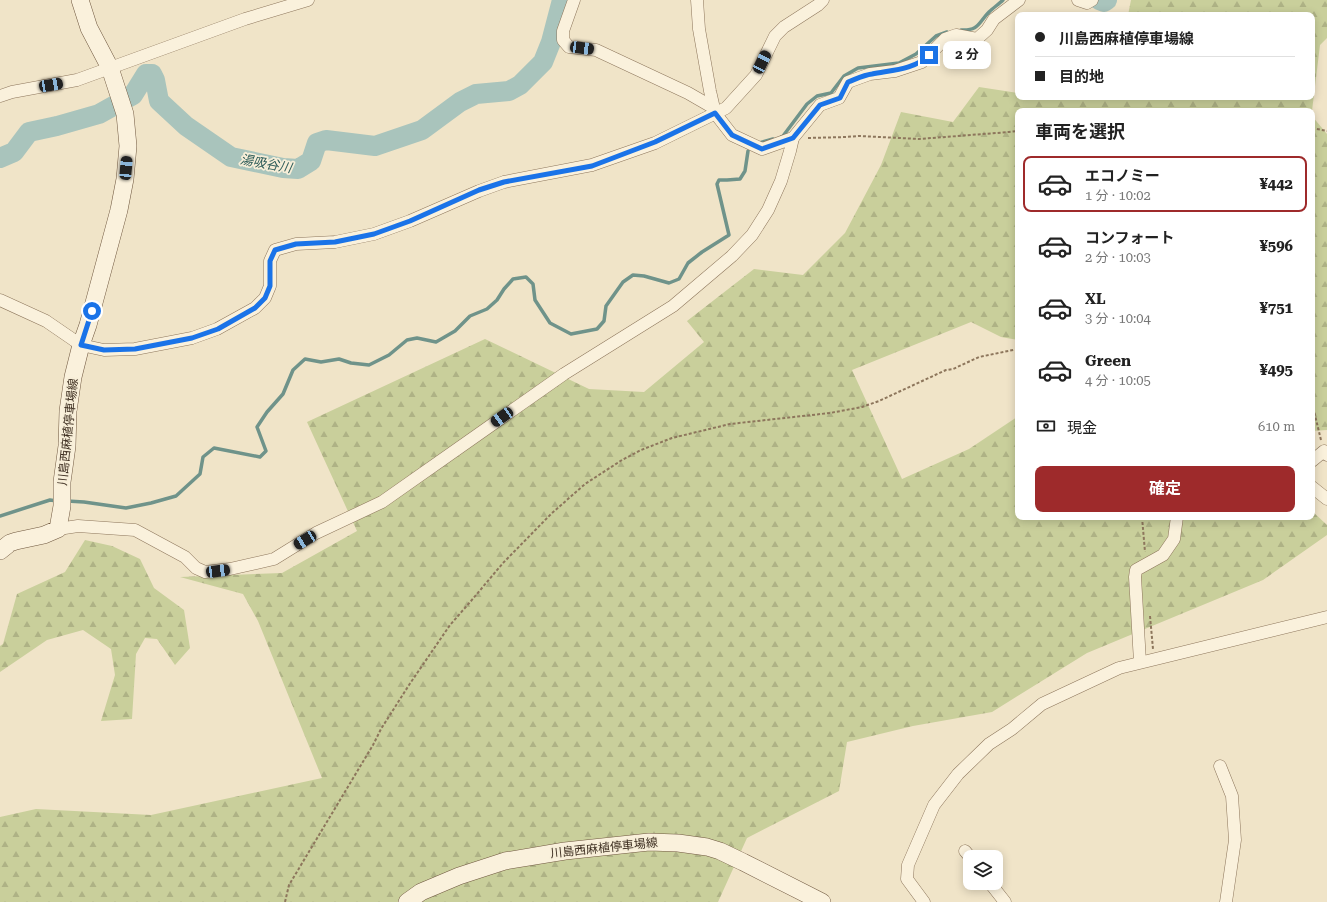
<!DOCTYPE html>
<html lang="ja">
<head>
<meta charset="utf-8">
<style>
	:root { --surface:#fff; --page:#f2f2f2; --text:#222; --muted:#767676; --line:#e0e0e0; --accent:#9e2a2b }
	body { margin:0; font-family:"Roboto Serif","Noto Sans JP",serif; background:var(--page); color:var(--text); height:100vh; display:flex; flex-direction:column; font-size:15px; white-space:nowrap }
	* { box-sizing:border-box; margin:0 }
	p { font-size:13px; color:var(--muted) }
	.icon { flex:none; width:22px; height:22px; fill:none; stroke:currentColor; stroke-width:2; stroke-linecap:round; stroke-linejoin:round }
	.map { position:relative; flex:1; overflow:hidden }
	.side { position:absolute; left:1015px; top:108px; width:300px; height:412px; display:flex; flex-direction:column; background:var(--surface); border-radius:8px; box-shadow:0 2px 10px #0003 }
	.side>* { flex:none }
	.top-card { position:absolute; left:1015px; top:12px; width:300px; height:88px; border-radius:8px; box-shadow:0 2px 10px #0003; display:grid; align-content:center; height:88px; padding:0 20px; background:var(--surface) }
	.fabs { position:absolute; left:963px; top:850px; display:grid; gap:8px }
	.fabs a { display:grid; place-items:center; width:40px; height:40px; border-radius:8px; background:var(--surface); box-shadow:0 2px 10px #0003; font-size:20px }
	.end { position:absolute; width:18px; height:18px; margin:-9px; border:5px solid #1a73e8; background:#fff; box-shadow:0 0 0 2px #fff }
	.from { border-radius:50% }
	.bubble { position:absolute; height:28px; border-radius:8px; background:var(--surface); box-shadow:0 2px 10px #0003; font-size:13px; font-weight:700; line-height:28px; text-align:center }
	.car { position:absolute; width:12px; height:24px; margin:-12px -6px; border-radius:5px; box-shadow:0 0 3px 1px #0007; background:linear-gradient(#222 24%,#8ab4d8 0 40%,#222 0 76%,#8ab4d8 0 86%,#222 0) }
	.top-card b { display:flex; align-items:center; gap:14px; height:38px; font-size:15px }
	.top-card b+b { border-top:1px solid var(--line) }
	.top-card i { width:10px; height:10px; background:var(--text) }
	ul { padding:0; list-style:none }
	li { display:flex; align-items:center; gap:12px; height:56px; margin:0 8px 6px; padding:0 12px; border:2px solid transparent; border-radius:8px }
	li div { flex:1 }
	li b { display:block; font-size:15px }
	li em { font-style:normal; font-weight:700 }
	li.selected { border-color:var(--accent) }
	li>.icon { width:36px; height:36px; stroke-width:1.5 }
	h2 { padding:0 20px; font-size:18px; line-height:48px }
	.pay { display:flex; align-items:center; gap:10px; height:44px; padding:0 20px; font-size:15px }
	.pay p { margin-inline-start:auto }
	.button { display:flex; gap:8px; margin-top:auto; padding:8px 20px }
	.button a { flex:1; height:46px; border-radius:8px; background:var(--accent); color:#fff; font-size:16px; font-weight:700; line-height:46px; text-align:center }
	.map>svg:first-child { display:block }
	.forest { fill:url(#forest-firs) }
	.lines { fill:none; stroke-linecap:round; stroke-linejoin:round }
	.stream { stroke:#6f938a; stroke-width:3.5 }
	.river { stroke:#a9c4bc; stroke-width:20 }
	.street-casing { stroke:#8d765c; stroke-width:13 }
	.secondary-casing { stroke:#6f573f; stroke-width:18 }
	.path { stroke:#8d765c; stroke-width:2; stroke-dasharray:3 2; stroke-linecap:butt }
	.street { stroke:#faf1dc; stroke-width:12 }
	.secondary { stroke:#faf1dc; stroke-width:17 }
	.route { stroke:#1a73e8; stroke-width:5 }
	.labels { text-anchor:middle; stroke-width:3.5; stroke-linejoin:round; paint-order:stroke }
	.street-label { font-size:12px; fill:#3d2e20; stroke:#f7eed8 }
	.water-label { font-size:13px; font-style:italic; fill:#2f5d5a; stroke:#f7eed8 }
</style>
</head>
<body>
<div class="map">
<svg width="1327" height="902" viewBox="0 0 1327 902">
	<defs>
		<pattern id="forest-firs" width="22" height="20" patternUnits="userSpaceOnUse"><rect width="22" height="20" fill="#c9cf9b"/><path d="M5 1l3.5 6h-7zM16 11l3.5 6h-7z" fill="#aeb285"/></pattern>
	</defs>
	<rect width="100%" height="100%" fill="#f0e4c8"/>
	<!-- forest -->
	<g class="forest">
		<polygon points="1131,0 1327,0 1327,38 1320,45 1312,111 1018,111 1018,340 1001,337 971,322 852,370 902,479 969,449 1017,417 1018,389 1018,517 1312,517 1312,511 1327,525 1327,535 1263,580 1087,653 992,712 913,726 847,742 839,791 747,838 718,902 0,902 0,817 36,809 151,815 322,778 258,621 243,594 180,577 282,573 357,531 307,422 485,339 589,389 644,392 704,342 687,321 754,269 803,275 845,233 881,165 901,112 953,122 979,87 1018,93 1018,97 1043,98 1312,97 1312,15 1128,15"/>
		<polygon points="1312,116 1327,134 1327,430 1312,431"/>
		<polygon points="85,540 112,546 140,559 154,588 184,610 190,648 175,665 157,639 145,638 136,654 132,719 101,721 115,675 111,649 83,630 47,640 0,672 0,646 3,644 17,594 65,572"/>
	</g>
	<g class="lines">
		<!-- stream -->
		<g class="stream">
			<path d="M 961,30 C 979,31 978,23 989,12 C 993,8 999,4 1003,0"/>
			<polyline points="781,137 783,136 807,104 817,96 831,93 844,76 858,68 899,63 916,54 936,36 947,32"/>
			<polyline points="759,143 773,139"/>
			<polyline points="67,501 84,502 126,508 151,503 176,496 200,474 203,457 214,448 260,457 266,451 257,427 267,412 283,394 293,370 305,359 321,362 339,359 351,363 369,365 389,355 407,340 417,338 436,342 455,331 470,316 487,309 497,300 504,289 513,279 526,277 533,284 535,300 550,323 571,334 597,329 604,321 606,306 623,282 633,275 644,276 669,283 679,279 688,263 702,252 729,235 717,184 719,180 727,180 740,179 745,171 748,151"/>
			<polyline points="0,516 50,500 57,501"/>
		</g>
		<!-- river -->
		<g class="river">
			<polyline points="1099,0 1104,2 1107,0"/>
			<polyline points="0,158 14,152 29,132 57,126 99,114 133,95 146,74 152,74 155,80 159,101 186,126 231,157 283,168 298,169 311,161 317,143 326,140 375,146 422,130 460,102 476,94 509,91 520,85 543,62 551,42 562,0"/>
		</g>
		<!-- street casing -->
		<g class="street-casing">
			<g id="street">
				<polyline points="574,0 563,31 563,40 569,47 596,50 688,93 714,108"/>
				<polyline points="697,0 699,29 710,91 715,113 732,135 762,149 793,138"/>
				<polyline points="1078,0 1087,3 1092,0"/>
				<polyline points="0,96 12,92 77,80 245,19 308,0"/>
				<polyline points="0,300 46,321 81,345 104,350 135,349 192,338 217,329 255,308 265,298 270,286 270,261 275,250 296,244 335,242 374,234 410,221 479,191 504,182 592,165 655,143 726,108 756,75 775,36 784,27 818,5 823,0"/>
				<polyline points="1312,461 1324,451 1327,455"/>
				<polyline points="1312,487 1327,499"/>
				<polyline points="58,529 78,526 135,530 185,557 196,568 205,572 230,569 274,559 316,533 382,502 564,374 673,306 732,256 752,235 768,210 781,181 790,151 793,138 820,105 839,98 848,82 870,74 895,71 922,62 945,39 956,35 977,39 987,30 994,19 1019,0"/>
				<polyline points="1140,662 1135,577 1136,570 1163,555 1174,539 1177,517"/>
				<polyline points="1220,766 1232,796 1235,840 1226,902"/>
				<polyline points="965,851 970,857"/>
				<polyline points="990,883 1005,902"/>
				<polyline points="924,902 907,879 908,865 934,805 958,774 989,744 1012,729 1042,704 1119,668 1327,617"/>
			</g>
		</g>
		<!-- secondary casing -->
		<g class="secondary-casing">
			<g id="secondary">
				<polyline points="0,551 10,543 16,541 44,535 58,529 62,506 62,482 67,446 68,411 73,377 81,345 88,325 119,210 125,179 128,146 125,114 110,68 89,28 80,0"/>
				<polyline points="407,902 421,892 459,876 505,861 565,851 649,842 678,843 707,847 720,851 743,862 822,902"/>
			</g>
		</g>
		<!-- path -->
		<g class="path">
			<polyline points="1138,111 1151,109 1197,111"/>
			<polyline points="1312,128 1327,131"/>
			<polyline points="808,138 846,137 859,136 919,139 1009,132 1018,131"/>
			<polyline points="1312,403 1321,440"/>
			<polyline points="1142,517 1145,552"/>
			<polyline points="1150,616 1153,649"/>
			<polyline points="285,902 289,885 373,745 381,729 409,685 450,625 471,601 503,563 551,514 585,484 622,460 641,450 672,438 730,424 830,413 862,407 879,401 946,370 953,369 979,357 1018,349"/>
		</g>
		<!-- street -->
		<use href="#street" class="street"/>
		<!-- secondary -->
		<use href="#secondary" class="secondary"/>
	</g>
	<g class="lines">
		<!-- route -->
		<path class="route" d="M 92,311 L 81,345 L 104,350 L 135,349 L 192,338 L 218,329 L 255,308 L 265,298 L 270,286 L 270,261 L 275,250 L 296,244 L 335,242 L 374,234 L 410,221 L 479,190 L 504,182 L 592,166 L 655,142 L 715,113 L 732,135 L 762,149 L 793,138 L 820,105 L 840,98 L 848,82 C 856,79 864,75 872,74 C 892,70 914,70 929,55"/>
	</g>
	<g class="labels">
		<!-- street labels -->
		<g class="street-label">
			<text transform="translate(68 432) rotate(-84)" y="4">川島西麻植停車場線</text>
			<text transform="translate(604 848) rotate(-6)" y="4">川島西麻植停車場線</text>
		</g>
		<!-- water labels -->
		<g class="water-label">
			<text transform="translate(266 163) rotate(10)" y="5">湯吸谷川</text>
		</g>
	</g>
</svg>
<div class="fabs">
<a><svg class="icon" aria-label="layers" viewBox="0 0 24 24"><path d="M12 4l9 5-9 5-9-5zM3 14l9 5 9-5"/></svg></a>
</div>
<i class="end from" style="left:92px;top:311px"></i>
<i class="end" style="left:929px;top:55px"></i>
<div class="bubble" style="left:943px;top:41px;width:48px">2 分</div>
<i class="car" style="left:582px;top:48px;rotate:97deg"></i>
<i class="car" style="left:762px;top:62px;rotate:26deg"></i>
<i class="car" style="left:51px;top:85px;rotate:80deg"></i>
<i class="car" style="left:126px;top:168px;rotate:5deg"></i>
<i class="car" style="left:502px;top:417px;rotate:235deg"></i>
<i class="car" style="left:305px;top:540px;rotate:239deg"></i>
<i class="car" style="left:218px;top:571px;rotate:83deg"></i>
<div class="top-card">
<b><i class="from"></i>川島西麻植停車場線</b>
<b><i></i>目的地</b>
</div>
<section class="side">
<h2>車両を選択</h2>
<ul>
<li class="selected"><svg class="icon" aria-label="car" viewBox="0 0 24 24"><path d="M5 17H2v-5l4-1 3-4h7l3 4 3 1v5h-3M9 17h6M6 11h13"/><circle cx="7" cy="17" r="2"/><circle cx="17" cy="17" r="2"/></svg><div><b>エコノミー</b><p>1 分 · 10:02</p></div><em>¥442</em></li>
<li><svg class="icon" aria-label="car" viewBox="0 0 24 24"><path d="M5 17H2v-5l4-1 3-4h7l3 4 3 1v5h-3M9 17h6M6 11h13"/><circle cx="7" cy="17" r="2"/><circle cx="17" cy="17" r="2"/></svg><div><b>コンフォート</b><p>2 分 · 10:03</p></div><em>¥596</em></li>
<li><svg class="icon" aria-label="car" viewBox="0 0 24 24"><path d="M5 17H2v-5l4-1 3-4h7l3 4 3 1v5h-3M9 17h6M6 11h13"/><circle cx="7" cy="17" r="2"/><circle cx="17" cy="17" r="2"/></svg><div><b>XL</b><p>3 分 · 10:04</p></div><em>¥751</em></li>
<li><svg class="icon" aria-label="car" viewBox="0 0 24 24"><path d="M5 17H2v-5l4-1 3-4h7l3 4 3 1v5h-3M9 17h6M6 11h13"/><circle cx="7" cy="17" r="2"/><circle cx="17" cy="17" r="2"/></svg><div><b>Green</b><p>4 分 · 10:05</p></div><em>¥495</em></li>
</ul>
<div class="pay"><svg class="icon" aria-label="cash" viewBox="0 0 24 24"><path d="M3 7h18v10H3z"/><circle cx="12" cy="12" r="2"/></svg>現金<p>610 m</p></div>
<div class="button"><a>確定</a></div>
</section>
</div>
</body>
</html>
